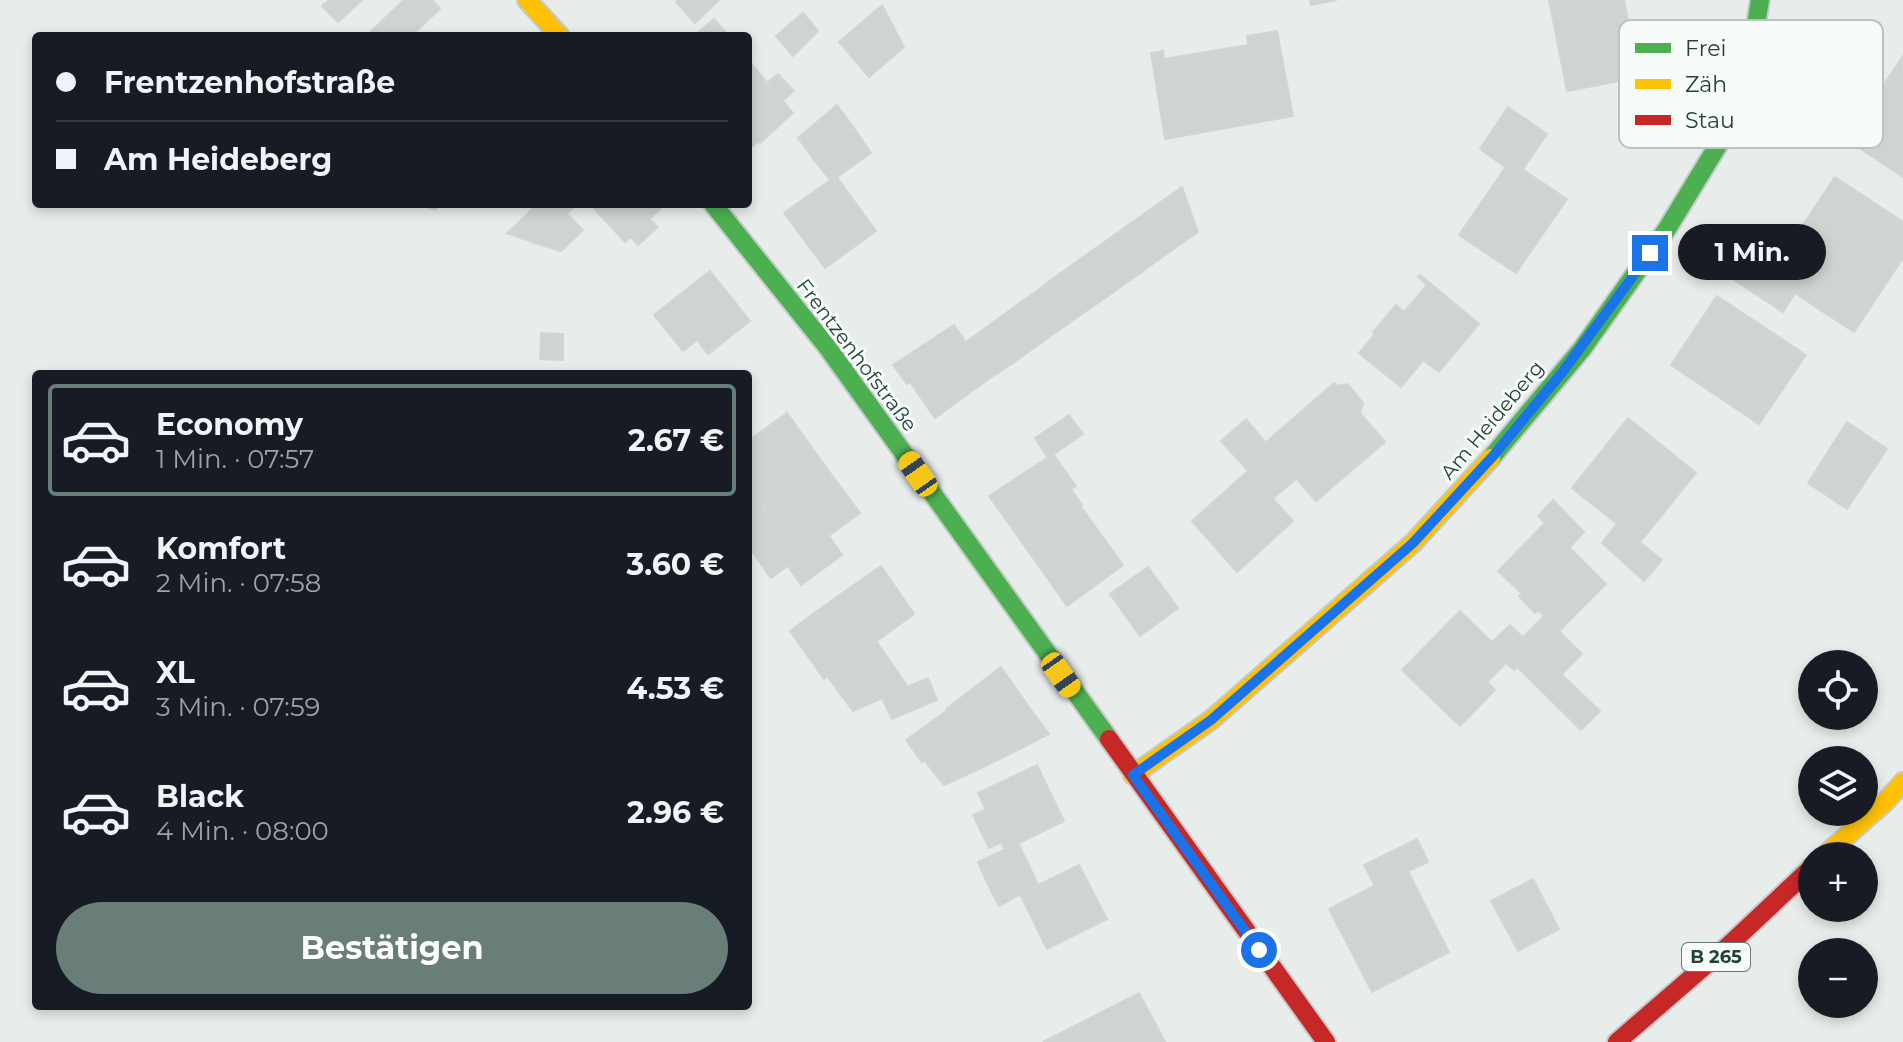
<!DOCTYPE html>
<html lang="de">
<head>
<meta charset="utf-8">
<style>
	:root { --surface:#171b24; --page:#242831; --text:#f1f3f6; --muted:#9ea1a6; --line:#363941; --accent:#697e78 }
	body { margin:0; font-family:Montserrat,sans-serif; background:var(--page); color:var(--text); height:100vh; display:flex; flex-direction:column; font-size:30px; white-space:nowrap }
	* { box-sizing:border-box; margin:0 }
	p { font-size:26px; color:var(--muted) }
	.icon { flex:none; width:44px; height:44px; fill:none; stroke:currentColor; stroke-width:2; stroke-linecap:round; stroke-linejoin:round }
	.map { position:relative; flex:1; overflow:hidden }
	.details { position:absolute; left:32px; top:370px; width:720px; height:640px; display:flex; flex-direction:column; background:var(--surface); border-radius:8px; box-shadow:0 4px 12px #0003 }
	.details>* { flex:none }
	.banner { position:absolute; left:32px; top:32px; width:720px; height:176px; border-radius:8px; box-shadow:0 4px 12px #0003; display:grid; align-content:center; height:176px; padding:0 24px; background:var(--surface) }
	.buttons { position:absolute; left:1798px; top:650px; display:grid; gap:16px }
	.buttons a { display:grid; place-items:center; width:80px; height:80px; border-radius:50%; background:var(--surface); box-shadow:0 4px 12px #0003; font-size:40px }
	.end { position:absolute; width:36px; height:36px; margin:-18px; border:10px solid #1a73e8; background:#fff; box-shadow:0 0 0 4px #fff }
	.from { border-radius:50% }
	.bubble { position:absolute; height:56px; border-radius:28px; background:var(--surface); box-shadow:0 4px 12px #0003; font-size:26px; font-weight:700; line-height:56px; text-align:center }
	.car { position:absolute; width:24px; height:48px; margin:-24px -12px; border-radius:10px; box-shadow:0 0 6px 2px #0007; background:linear-gradient(#f5c518 24%,#345 0 40%,#f5c518 0 76%,#345 0 86%,#f5c518 0) }
	.banner b { display:flex; align-items:center; gap:28px; height:76px; font-size:30px }
	.banner b+b { border-top:2px solid var(--line) }
	.banner i { width:20px; height:20px; background:var(--text) }
	ul { padding:14px 0 0; list-style:none }
	li { display:flex; align-items:center; gap:24px; height:112px; margin:0 16px 12px; padding:0 8px; border:4px solid transparent; border-radius:8px }
	li div { flex:1 }
	li b { display:block; font-size:30px }
	li em { font-style:normal; font-weight:700 }
	li.active { border-color:var(--accent) }
	li>.icon { width:72px; height:72px; stroke-width:1.5 }
	.button { display:flex; gap:16px; margin-top:auto; padding:16px 24px }
	.button a { flex:1; height:92px; border-radius:48px; background:var(--accent); color:#fff; font-size:32px; font-weight:700; line-height:92px; text-align:center }
	.map>svg:first-child { display:block }
	.building { fill:#cfd4d2; stroke:#d1d6d4; stroke-width:2 }
	.lines { fill:none; stroke-linecap:round; stroke-linejoin:round }
	.fast-casing { stroke:#c3cbc8; stroke-width:22 }
	.slow-casing { stroke:#c3cbc8; stroke-width:22 }
	.jam-casing { stroke:#c3cbc8; stroke-width:22 }
	.fast { stroke:#4caf50; stroke-width:18 }
	.slow { stroke:#ffc107; stroke-width:18 }
	.jam { stroke:#c62828; stroke-width:18 }
	.route { stroke:#1a73e8; stroke-width:10 }
	.labels { text-anchor:middle; stroke-width:6; stroke-linejoin:round; paint-order:stroke }
	.shield { fill:#f7fbf9; stroke:#637a73; stroke-width:2 }
	.shield-label { font-size:18px; font-weight:bold; fill:#24423a }
	.street-label { font-size:20px; fill:#24423a; stroke:#f7fbf9 }
	.key { fill:#f7fbf9; stroke:#b8c4c0; stroke-width:2 }
	.key-label { font-size:22px; fill:#24423a }
</style>
</head>
<body>
<div class="map">
<svg width="1903" height="1042" viewBox="0 0 1903 1042">
	<rect width="100%" height="100%" fill="#e8edeb"/>
	<!-- building -->
	<g class="building">
		<polygon points="329,0 362,0 338,22 322,6"/>
		<polygon points="404,0 432,0 440,9 411,36 366,36"/>
		<polygon points="719,0 695,23 676,2 679,0"/>
		<polygon points="1310,0 1337,0 1311,5"/>
		<polygon points="1549,0 1624,0 1632,43 1629,43 1635,78 1567,91"/>
		<polygon points="882,5 904,47 869,77 839,42"/>
		<polygon points="803,13 818,31 793,56 776,36"/>
		<polygon points="714,19 729,36 694,36"/>
		<polygon points="1277,31 1293,116 1165,139 1151,53 1163,51 1164,59 1248,45 1247,36"/>
		<polygon points="1903,56 1903,177 1847,140"/>
		<polygon points="748,60 793,113 760,143 759,141 748,150"/>
		<polygon points="778,74 794,91 782,101 767,83"/>
		<polygon points="837,105 854,128 812,157 798,138"/>
		<polygon points="1508,107 1547,134 1523,169 1510,161 1505,167 1480,149"/>
		<polygon points="854,128 871,153 837,177 836,176 830,180 812,157"/>
		<polygon points="1510,161 1567,199 1516,273 1459,235"/>
		<polygon points="836,176 876,231 825,268 784,213"/>
		<polygon points="1835,177 1903,222 1903,258 1854,332 1769,276"/>
		<polygon points="1182,187 1198,232 1158,260 1131,223"/>
		<polygon points="418,204 441,204 435,210"/>
		<polygon points="538,204 577,204 535,243 507,233"/>
		<polygon points="590,204 662,204 663,206 625,242"/>
		<polygon points="567,214 583,230 561,251 535,243"/>
		<polygon points="649,219 658,227 638,245 630,236"/>
		<polygon points="1131,223 1158,260 1140,273 1113,236"/>
		<polygon points="1113,236 1140,273 1105,298 1079,260"/>
		<polygon points="1740,256 1795,293 1783,312 1728,276"/>
		<polygon points="1079,260 1105,298 1072,321 1044,285"/>
		<polygon points="710,271 750,321 708,354 697,340 683,351 654,315"/>
		<polygon points="1420,275 1479,324 1439,372 1423,360 1417,368 1373,332 1396,305 1404,312 1427,285 1418,277"/>
		<polygon points="1045,285 1072,321 1013,363 994,337 1032,310 1024,300"/>
		<polygon points="1717,296 1806,355 1759,424 1671,365"/>
		<polygon points="1024,300 1032,310 994,337 1013,363 990,378 966,342"/>
		<polygon points="954,325 990,378 935,418 910,382 907,384 893,365"/>
		<polygon points="541,333 563,334 563,360 540,359"/>
		<polygon points="1375,334 1417,368 1401,387 1359,353"/>
		<polygon points="1334,383 1337,386 1348,384 1363,403 1360,413 1385,442 1316,501 1265,443"/>
		<polygon points="787,413 823,463 748,518 748,441"/>
		<polygon points="1069,415 1083,434 1048,458 1035,438"/>
		<polygon points="1628,418 1696,473 1640,542 1572,488"/>
		<polygon points="1246,419 1296,479 1273,498 1221,441"/>
		<polygon points="1847,422 1887,449 1847,509 1808,483"/>
		<polygon points="1053,454 1076,486 1071,489 1082,505 1026,548 989,496"/>
		<polygon points="823,463 860,513 771,578 748,546 748,518"/>
		<polygon points="1248,471 1293,521 1237,572 1192,521"/>
		<polygon points="1553,500 1584,532 1569,548 1538,516"/>
		<polygon points="1081,507 1123,565 1067,606 1026,548"/>
		<polygon points="1545,523 1606,584 1559,631 1538,610 1535,613 1519,596 1522,594 1498,571"/>
		<polygon points="1617,524 1662,560 1644,581 1602,543"/>
		<polygon points="829,536 842,555 801,585 788,566"/>
		<polygon points="881,566 914,614 852,659 817,611"/>
		<polygon points="1148,567 1178,608 1140,636 1110,594"/>
		<polygon points="817,611 852,659 824,679 790,631"/>
		<polygon points="1460,611 1517,667 1514,670 1506,663 1487,682 1495,690 1460,726 1402,670"/>
		<polygon points="1544,616 1582,654 1561,675 1523,637"/>
		<polygon points="1510,625 1600,711 1581,730 1492,642"/>
		<polygon points="876,641 908,687 853,711 827,676"/>
		<polygon points="1001,667 1031,710 976,752 946,709"/>
		<polygon points="928,678 937,700 892,719 882,698"/>
		<polygon points="948,710 963,733 922,762 906,740"/>
		<polygon points="1031,710 1049,734 1020,749 1007,729"/>
		<polygon points="1007,729 1020,749 977,770 966,756"/>
		<polygon points="963,734 975,750 966,756 977,770 944,785 925,761"/>
		<polygon points="1037,765 1064,821 1005,850 978,793"/>
		<polygon points="985,810 1002,842 989,848 973,815"/>
		<polygon points="1417,839 1428,862 1375,886 1364,865"/>
		<polygon points="1018,843 1028,863 987,883 978,862"/>
		<polygon points="1028,863 1038,885 999,906 987,883"/>
		<polygon points="1079,865 1107,919 1047,949 1020,894"/>
		<polygon points="1407,869 1433,921 1356,961 1329,909"/>
		<polygon points="1533,879 1559,929 1518,951 1491,901"/>
		<polygon points="1433,921 1449,952 1372,992 1356,961"/>
		<polygon points="1139,993 1165,1042 1043,1042"/>
	</g>
	<g class="lines">
		<!-- fast casing -->
		<g class="fast-casing">
			<g id="fast">
				<polyline points="713,204 828,348 1109,739"/>
				<polyline points="1491,458 1582,349 1667,229 1720,142 1750,61 1760,0"/>
			</g>
		</g>
		<!-- slow casing -->
		<g class="slow-casing">
			<g id="slow">
				<polyline points="527,0 560,36"/>
				<polyline points="1133,775 1211,720 1413,543 1491,458"/>
				<polyline points="1824,856 1885,802 1903,782"/>
			</g>
		</g>
		<!-- jam casing -->
		<g class="jam-casing">
			<g id="jam">
				<polyline points="1109,739 1326,1042"/>
				<polyline points="1617,1042 1729,945 1812,867"/>
			</g>
		</g>
		<!-- fast -->
		<use href="#fast" class="fast"/>
		<!-- slow -->
		<use href="#slow" class="slow"/>
		<!-- jam -->
		<use href="#jam" class="jam"/>
	</g>
	<g class="lines">
		<!-- route -->
		<polyline class="route" points="1259,950 1133,775 1211,720 1413,543 1494,455 1564,370 1650,253"/>
	</g>
	<g class="labels">
		<!-- shield labels -->
		<rect class="shield" x="1682" y="943" width="68" height="28" rx="6"/>
		<g class="shield-label">
			<text x="1716" y="963">B 265</text>
		</g>
		<!-- street labels -->
		<g class="street-label">
			<text transform="translate(857 355) rotate(53)" y="7">Frentzenhofstraße</text>
			<text transform="translate(1492 420) rotate(-50)" y="7">Am Heideberg</text>
		</g>
	</g>
	<!-- legend -->
	<rect x="1619" y="20" width="264" height="128" rx="12" class="key"/>
	<rect x="1635" y="43" width="36" height="10" fill="#4caf50"/>
	<rect x="1635" y="79" width="36" height="10" fill="#ffc107"/>
	<rect x="1635" y="115" width="36" height="10" fill="#c62828"/>
	<g class="key-label">
		<text x="1685" y="56">Frei</text>
		<text x="1685" y="92">Zäh</text>
		<text x="1685" y="128">Stau</text>
	</g>
</svg>
<div class="buttons">
<a><svg class="icon" aria-label="locate" viewBox="0 0 24 24"><circle cx="12" cy="12" r="6"/><path d="M12 2v4M12 18v4M2 12h4M18 12h4"/></svg></a>
<a><svg class="icon" aria-label="layers" viewBox="0 0 24 24"><path d="M12 4l9 5-9 5-9-5zM3 14l9 5 9-5"/></svg></a>
<a>+</a>
<a>−</a>
</div>
<i class="end from" style="left:1259px;top:950px"></i>
<i class="end" style="left:1650px;top:253px"></i>
<div class="bubble" style="left:1678px;top:224px;width:148px">1 Min.</div>
<i class="car" style="left:918px;top:474px;rotate:325deg"></i>
<i class="car" style="left:1061px;top:675px;rotate:145deg"></i>
<div class="banner">
<b><i class="from"></i>Frentzenhofstraße</b>
<b><i></i>Am Heideberg</b>
</div>
<section class="details">
<ul>
<li class="active"><svg class="icon" aria-label="car" viewBox="0 0 24 24"><path d="M5 17H2v-5l4-1 3-4h7l3 4 3 1v5h-3M9 17h6M6 11h13"/><circle cx="7" cy="17" r="2"/><circle cx="17" cy="17" r="2"/></svg><div><b>Economy</b><p>1 Min. · 07:57</p></div><em>2.67 €</em></li>
<li><svg class="icon" aria-label="car" viewBox="0 0 24 24"><path d="M5 17H2v-5l4-1 3-4h7l3 4 3 1v5h-3M9 17h6M6 11h13"/><circle cx="7" cy="17" r="2"/><circle cx="17" cy="17" r="2"/></svg><div><b>Komfort</b><p>2 Min. · 07:58</p></div><em>3.60 €</em></li>
<li><svg class="icon" aria-label="car" viewBox="0 0 24 24"><path d="M5 17H2v-5l4-1 3-4h7l3 4 3 1v5h-3M9 17h6M6 11h13"/><circle cx="7" cy="17" r="2"/><circle cx="17" cy="17" r="2"/></svg><div><b>XL</b><p>3 Min. · 07:59</p></div><em>4.53 €</em></li>
<li><svg class="icon" aria-label="car" viewBox="0 0 24 24"><path d="M5 17H2v-5l4-1 3-4h7l3 4 3 1v5h-3M9 17h6M6 11h13"/><circle cx="7" cy="17" r="2"/><circle cx="17" cy="17" r="2"/></svg><div><b>Black</b><p>4 Min. · 08:00</p></div><em>2.96 €</em></li>
</ul>
<div class="button"><a>Bestätigen</a></div>
</section>
</div>
</body>
</html>
